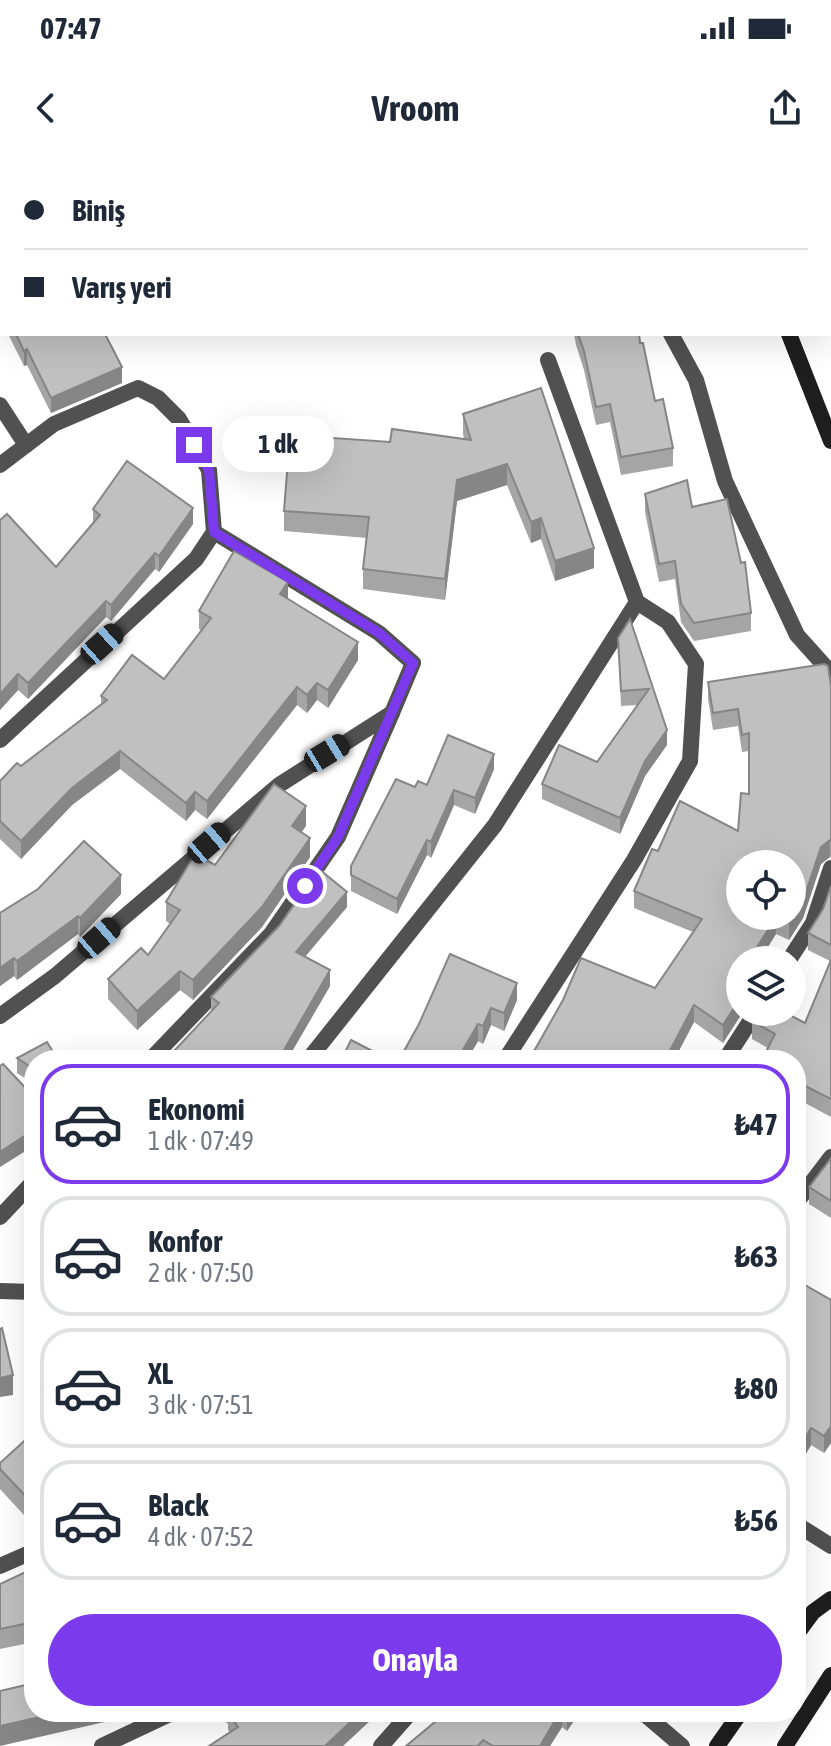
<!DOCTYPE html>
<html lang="tr">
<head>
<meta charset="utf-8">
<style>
	:root { --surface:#fff; --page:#f2f2f3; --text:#1f2937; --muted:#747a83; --line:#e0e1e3; --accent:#7c3aed }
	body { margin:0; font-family:"Asap Condensed",sans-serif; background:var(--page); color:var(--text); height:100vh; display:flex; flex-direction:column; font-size:30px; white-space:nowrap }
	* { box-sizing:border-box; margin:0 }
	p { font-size:26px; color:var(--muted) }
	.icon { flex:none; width:44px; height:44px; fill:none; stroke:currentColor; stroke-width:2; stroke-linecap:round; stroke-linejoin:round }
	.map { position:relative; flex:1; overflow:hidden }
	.sheet { position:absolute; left:24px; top:890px; width:782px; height:672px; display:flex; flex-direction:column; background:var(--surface); border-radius:32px; box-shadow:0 8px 32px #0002 }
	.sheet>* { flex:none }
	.banner { position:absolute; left:0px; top:0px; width:832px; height:176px; box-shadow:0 8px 32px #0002; display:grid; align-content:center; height:176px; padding:0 24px; background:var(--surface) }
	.tools { position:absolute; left:726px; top:690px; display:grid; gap:16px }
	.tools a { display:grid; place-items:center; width:80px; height:80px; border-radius:50%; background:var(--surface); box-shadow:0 8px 32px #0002; font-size:40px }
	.end { position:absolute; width:36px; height:36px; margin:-18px; border:10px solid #7c3aed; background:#fff; box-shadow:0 0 0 4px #fff }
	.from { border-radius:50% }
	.bubble { position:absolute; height:56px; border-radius:28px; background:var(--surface); box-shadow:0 8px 32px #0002; font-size:26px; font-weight:700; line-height:56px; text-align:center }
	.car { position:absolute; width:24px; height:48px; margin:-24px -12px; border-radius:10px; box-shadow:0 0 6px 2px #0007; background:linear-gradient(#222 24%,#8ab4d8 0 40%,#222 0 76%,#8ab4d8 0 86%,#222 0) }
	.banner b { display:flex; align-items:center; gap:28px; height:76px; font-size:30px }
	.banner b+b { border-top:2px solid var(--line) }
	.banner i { width:20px; height:20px; background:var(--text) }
	ul { padding:14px 0 0; list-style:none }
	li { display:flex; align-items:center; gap:24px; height:120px; margin:0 16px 12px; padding:0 8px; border:4px solid var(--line); border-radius:32px }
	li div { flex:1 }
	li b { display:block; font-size:30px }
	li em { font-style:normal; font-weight:700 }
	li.current { border-color:var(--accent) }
	li>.icon { width:72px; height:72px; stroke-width:1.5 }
	.action { display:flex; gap:16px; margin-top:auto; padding:16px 24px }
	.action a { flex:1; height:92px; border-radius:48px; background:var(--accent); color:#fff; font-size:32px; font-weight:700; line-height:92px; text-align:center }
	.status { display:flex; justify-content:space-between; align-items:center; height:56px; padding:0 40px; background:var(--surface); direction:ltr }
	.status svg { height:22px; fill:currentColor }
	header { display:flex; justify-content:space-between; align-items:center; height:104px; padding:0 24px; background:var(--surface); font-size:36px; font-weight:700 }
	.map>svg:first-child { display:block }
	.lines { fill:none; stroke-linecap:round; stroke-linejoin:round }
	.minor { stroke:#515151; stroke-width:16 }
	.secondary { stroke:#1e1e1e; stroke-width:16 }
	.wall { fill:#a5a5a5 }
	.shaded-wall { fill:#868686 }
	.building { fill:#c0c0c0; stroke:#868686; stroke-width:2; fill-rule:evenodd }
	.route { stroke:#7c3aed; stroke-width:10 }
</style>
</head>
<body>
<div class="status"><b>07:47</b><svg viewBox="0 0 49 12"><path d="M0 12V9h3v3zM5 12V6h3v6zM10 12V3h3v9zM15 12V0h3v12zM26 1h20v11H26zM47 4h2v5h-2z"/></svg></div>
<header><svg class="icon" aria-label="back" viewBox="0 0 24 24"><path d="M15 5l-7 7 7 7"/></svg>Vroom<svg class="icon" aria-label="share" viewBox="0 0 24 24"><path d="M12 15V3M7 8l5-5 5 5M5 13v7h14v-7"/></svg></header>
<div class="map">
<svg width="831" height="1586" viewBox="0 0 831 1586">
	<rect width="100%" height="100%" fill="#fff"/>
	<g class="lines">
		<!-- minor -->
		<g class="minor">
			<polyline points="671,174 696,220 725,321 797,475 831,513"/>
			<polyline points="0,245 26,285"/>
			<polyline points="0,305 54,264 138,228 158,238 179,259 209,310 214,372 196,399 0,580"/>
			<polyline points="214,372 379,473 413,503 392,553"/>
			<polyline points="789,800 813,763 831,708"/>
			<polyline points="0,856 55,816 279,625 392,553 338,677 271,774 150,900"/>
			<polyline points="308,900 495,665 637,442"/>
			<polyline points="505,900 634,700 690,601 696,504 668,462 637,442 548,200"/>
			<polyline points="725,900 756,852"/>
			<polyline points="796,1043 831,997"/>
			<polyline points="0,1057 34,1021"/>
			<polyline points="0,1131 34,1132"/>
			<polyline points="796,1364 831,1386"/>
			<polyline points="0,1406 34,1391"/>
			<polyline points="642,1552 682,1586"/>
			<polyline points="102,1586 174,1552"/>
			<polyline points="381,1586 411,1552"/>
		</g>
		<!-- secondary -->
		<g class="secondary">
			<polyline points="711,0 712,2"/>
			<polyline points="789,174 831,281"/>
			<polyline points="796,1475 813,1452 831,1439"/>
			<polyline points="717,1586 741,1552"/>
			<polyline points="785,1586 831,1515"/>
		</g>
	</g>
	<!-- wall -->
	<g class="wall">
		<polygon points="2,56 2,161 0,157 0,57"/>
		<polygon points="8,174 105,174 122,223 51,253 27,205 24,206"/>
		<polygon points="574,174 639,174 655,241 673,288 673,306 621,315 610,262 596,265 584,210 576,185"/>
		<polygon points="541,228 594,408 555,421 541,379 531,383 507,325 457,341 445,440 363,429 363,409 367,378 284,371 284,351 390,282 464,279 463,274 463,254"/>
		<polygon points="645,334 692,347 751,453 751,471 694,481 681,462 675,419 659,422 645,352"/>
		<polygon points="93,349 193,364 159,412 155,409 111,461 106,457 28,539 18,530 0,550 56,407 93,363"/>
		<polygon points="288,439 358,500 328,548 317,540 307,553 297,545 207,659 195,650 186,661 120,609 72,645 21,699 0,679 0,621 101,545 101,536 164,519 202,471 199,469 199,451"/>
		<polygon points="630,459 667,585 645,616 620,674 542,639 542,624 597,602 638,545 621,546 618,478"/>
		<polygon points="708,522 831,526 831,698 830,697 821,704 803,758 789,780 776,774 740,800 723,883 694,862 674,900 529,900 655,828 693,772 634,748 634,731 658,691 738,671 749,634 749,591 742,592 738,566 713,570 708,539"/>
		<polygon points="494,609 475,654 454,645 431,698 427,695 397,754 351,731 351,706 427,625"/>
		<polygon points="306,666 301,672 310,697 262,767 193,840 180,830 137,870 108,839 108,819 148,795 170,764 166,761 166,742 215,705"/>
		<polygon points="831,726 831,957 805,943 768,888 752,879 752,861 805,863 830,801 808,790 808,773 823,749"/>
		<polygon points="121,734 80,777 78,774 17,820 14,816 0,826 0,753"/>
		<polygon points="347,747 305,797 330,826 287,900 174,900 174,891 211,851 211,837"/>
		<polygon points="517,840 504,871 491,865 483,884 478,881 467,900 399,900 419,864"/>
		<polygon points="17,898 34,900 34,924 17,913"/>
		<polygon points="831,998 831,1058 809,1044 809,1027"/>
		<polygon points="831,1140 831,1283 824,1293 811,1285 796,1311 796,1141"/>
		<polygon points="34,1272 34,1366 0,1329 0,1303"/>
		<polygon points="34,1408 34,1482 0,1489 0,1424"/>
		<polygon points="219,1552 383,1552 376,1562 371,1560 230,1573 228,1570 228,1564 219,1555"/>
		<polygon points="447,1552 580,1552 567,1571 562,1567 550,1586 406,1586"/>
	</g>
	<!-- shaded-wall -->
	<g class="shaded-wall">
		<polygon points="27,189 27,205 24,206 24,191"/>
		<polygon points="122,207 122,223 51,253 51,238"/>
		<polygon points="507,304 507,325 457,341 445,440 445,419 457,320"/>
		<polygon points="193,348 193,364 159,412 159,396"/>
		<polygon points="541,358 541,379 531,383 531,362"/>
		<polygon points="594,388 594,408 555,421 555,401"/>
		<polygon points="155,393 155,409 111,461 111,445"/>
		<polygon points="288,422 288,440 280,434"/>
		<polygon points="106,441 106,457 28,539 28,523"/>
		<polygon points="358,482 358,500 328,548 328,530"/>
		<polygon points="18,514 18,530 0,550 0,534"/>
		<polygon points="317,523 317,540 307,553 307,535"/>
		<polygon points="297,527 297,545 207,659 207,641"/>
		<polygon points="667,570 667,585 645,616 620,674 620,658 645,601"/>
		<polygon points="120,591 120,609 72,645 21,699 21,681 72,628"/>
		<polygon points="494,594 494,609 475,654 475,638"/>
		<polygon points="454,630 454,645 431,698 431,682"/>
		<polygon points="195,632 195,650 186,661 186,643"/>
		<polygon points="306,646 306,666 292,685 292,666"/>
		<polygon points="310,678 310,697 262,767 193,840 193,820"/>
		<polygon points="427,680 427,695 397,754 397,739"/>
		<polygon points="830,680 830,697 821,704 803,758 789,780 789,763 821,687"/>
		<polygon points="121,715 121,734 80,777 80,758"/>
		<polygon points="347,732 347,747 296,807 296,792"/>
		<polygon points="78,756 78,774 17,820 17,801"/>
		<polygon points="776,757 776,774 760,800 749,800"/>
		<polygon points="14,798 14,816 0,826 0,808"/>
		<polygon points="330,810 330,826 287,900 280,900 280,897"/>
		<polygon points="180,811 180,830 137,870 137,851"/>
		<polygon points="517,823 517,840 504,871 504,853"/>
		<polygon points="740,839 740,852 743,852 723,883 723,865"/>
		<polygon points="694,845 694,862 674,900 665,900"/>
		<polygon points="491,848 491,865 483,884 483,866"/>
		<polygon points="478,864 478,881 467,900 457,900"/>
		<polygon points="268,891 268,900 260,900"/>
		<polygon points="805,926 805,943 796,965 796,948"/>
		<polygon points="34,967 34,982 32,983 32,987 0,1007 0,992"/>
		<polygon points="13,1215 13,1235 0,1237 0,1218"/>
		<polygon points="831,1266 831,1283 824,1293 824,1276"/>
		<polygon points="811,1268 811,1285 796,1311 796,1294"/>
		<polygon points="62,1552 148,1552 0,1586 0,1566"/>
		<polygon points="361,1552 371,1552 371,1560 343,1586 325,1586"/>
		<polygon points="376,1552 383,1552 376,1562"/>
		<polygon points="560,1552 562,1552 562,1567 550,1586 540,1586"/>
		<polygon points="569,1552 580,1552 567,1571 567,1554"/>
	</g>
	<!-- building -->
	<g class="building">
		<polygon points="2,56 2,146 0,142 0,57"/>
		<polygon points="16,174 105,174 122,207 51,238 27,189 24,191"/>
		<polygon points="578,174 639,174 640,183 643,183 655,241 663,239 673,288 621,297 610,244 596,247 584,191"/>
		<polygon points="541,228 594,388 555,401 541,358 531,362 507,304 457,320 445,419 363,409 369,357 284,351 290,275 390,282 392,269 471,280 463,254"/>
		<polygon points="127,301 193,348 159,396 155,393 111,445 106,441 28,523 18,514 0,534 0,360 7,354 56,407 100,355 93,349"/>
		<polygon points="687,320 692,347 727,339 741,403 745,402 751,453 694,463 681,444 675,401 659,404 645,334"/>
		<polygon points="234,391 288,422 280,434 358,482 328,530 317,523 307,535 297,527 207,641 195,632 186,643 120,591 72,628 21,681 0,661 0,621 17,603 21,606 107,540 101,536 132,495 164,519 211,458 199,451"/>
		<polygon points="630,459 667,570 645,601 620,658 542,624 559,585 597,602 649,529 621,531 618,478"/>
		<path d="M 824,504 L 828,506 L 831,526 L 831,681 L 830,680 L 821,687 L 803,741 L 789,763 L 776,757 L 749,800 L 740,800 L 740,839 L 723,865 L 694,845 L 665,900 L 627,900 L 615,894 L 611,900 L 529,900 L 563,840 L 581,798 L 655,828 L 702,759 L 634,731 L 652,689 L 658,691 L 680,641 L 738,671 L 741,633 L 749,634 L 749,573 L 742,575 L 738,549 L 713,553 L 708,522 ZM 740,704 L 792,704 L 792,756 L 740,756 Z"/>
		<polygon points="448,575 494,594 475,638 454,630 431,682 427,680 397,739 351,715 351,706 396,619 415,627 418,621 427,625"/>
		<polygon points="274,624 306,646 292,666 310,678 262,747 193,820 180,811 137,851 108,819 141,788 148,795 180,750 166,742 195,694 215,705"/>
		<polygon points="84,681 121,715 80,758 78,756 17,801 14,798 0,808 0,753 38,729"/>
		<polygon points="319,709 347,732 296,792 330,810 280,897 268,891 260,900 183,900 174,891 219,843 211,837 279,766"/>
		<polygon points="831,726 831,785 808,773 823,749"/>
		<polygon points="450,794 517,823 504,853 491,848 483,866 478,864 457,900 399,900 419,864"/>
		<polygon points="831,800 831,939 805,926 796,948 796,900 762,900 775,874 752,861 758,852 784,852 805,863"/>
		<polygon points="351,880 390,900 341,900"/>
		<polygon points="47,882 58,900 34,900 34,909 17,898"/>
		<polygon points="3,904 34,937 34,967 30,969 32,971 0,992 0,906"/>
		<polygon points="831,998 831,1041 809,1027"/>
		<polygon points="805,1125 831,1140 831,1266 824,1276 811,1268 796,1294 796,1141"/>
		<polygon points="2,1168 13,1215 0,1218 0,1169"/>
		<polygon points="34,1272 34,1345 0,1309 0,1303"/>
		<polygon points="34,1408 34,1462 0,1469 0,1424"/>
		<polygon points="34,1523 34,1552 62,1552 0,1566 0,1531"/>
		<polygon points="230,1552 361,1552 325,1586 209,1586 238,1567 228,1553"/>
		<polygon points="447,1552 560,1552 540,1586 493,1586 483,1580 478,1586 406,1586"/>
	</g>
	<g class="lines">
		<!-- route -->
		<polyline class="route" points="194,285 209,310 214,372 379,473 413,503 338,677 305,726"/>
	</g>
</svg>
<div class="tools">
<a><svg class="icon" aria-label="locate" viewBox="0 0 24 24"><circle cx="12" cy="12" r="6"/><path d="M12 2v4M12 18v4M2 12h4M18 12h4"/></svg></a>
<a><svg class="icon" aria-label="layers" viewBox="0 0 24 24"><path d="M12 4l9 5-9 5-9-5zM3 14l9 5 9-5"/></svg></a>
</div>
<i class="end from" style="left:305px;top:726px"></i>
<i class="end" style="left:194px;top:285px"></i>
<div class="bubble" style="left:222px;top:256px;width:112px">1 dk</div>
<i class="car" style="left:102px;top:484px;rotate:48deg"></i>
<i class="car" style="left:327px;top:593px;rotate:59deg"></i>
<i class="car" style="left:209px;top:683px;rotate:49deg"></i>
<i class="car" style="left:99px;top:778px;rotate:49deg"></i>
<div class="banner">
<b><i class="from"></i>Biniş</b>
<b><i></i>Varış yeri</b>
</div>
<section class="sheet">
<ul>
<li class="current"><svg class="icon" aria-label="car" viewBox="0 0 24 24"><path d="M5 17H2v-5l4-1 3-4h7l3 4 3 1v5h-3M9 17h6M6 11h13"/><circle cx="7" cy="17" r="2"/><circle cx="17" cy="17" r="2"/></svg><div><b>Ekonomi</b><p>1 dk · 07:49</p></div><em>₺47</em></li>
<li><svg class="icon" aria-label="car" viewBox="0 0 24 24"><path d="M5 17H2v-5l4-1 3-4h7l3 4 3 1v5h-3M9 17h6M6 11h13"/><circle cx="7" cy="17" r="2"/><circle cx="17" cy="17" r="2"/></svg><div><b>Konfor</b><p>2 dk · 07:50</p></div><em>₺63</em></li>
<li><svg class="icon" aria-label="car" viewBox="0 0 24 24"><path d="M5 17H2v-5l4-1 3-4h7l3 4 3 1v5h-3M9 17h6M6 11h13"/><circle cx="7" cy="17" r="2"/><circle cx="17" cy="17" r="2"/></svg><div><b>XL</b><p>3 dk · 07:51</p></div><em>₺80</em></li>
<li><svg class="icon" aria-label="car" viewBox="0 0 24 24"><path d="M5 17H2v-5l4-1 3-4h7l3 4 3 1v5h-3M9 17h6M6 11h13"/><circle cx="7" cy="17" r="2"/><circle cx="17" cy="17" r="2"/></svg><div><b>Black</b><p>4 dk · 07:52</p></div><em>₺56</em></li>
</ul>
<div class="action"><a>Onayla</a></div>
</section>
</div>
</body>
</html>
